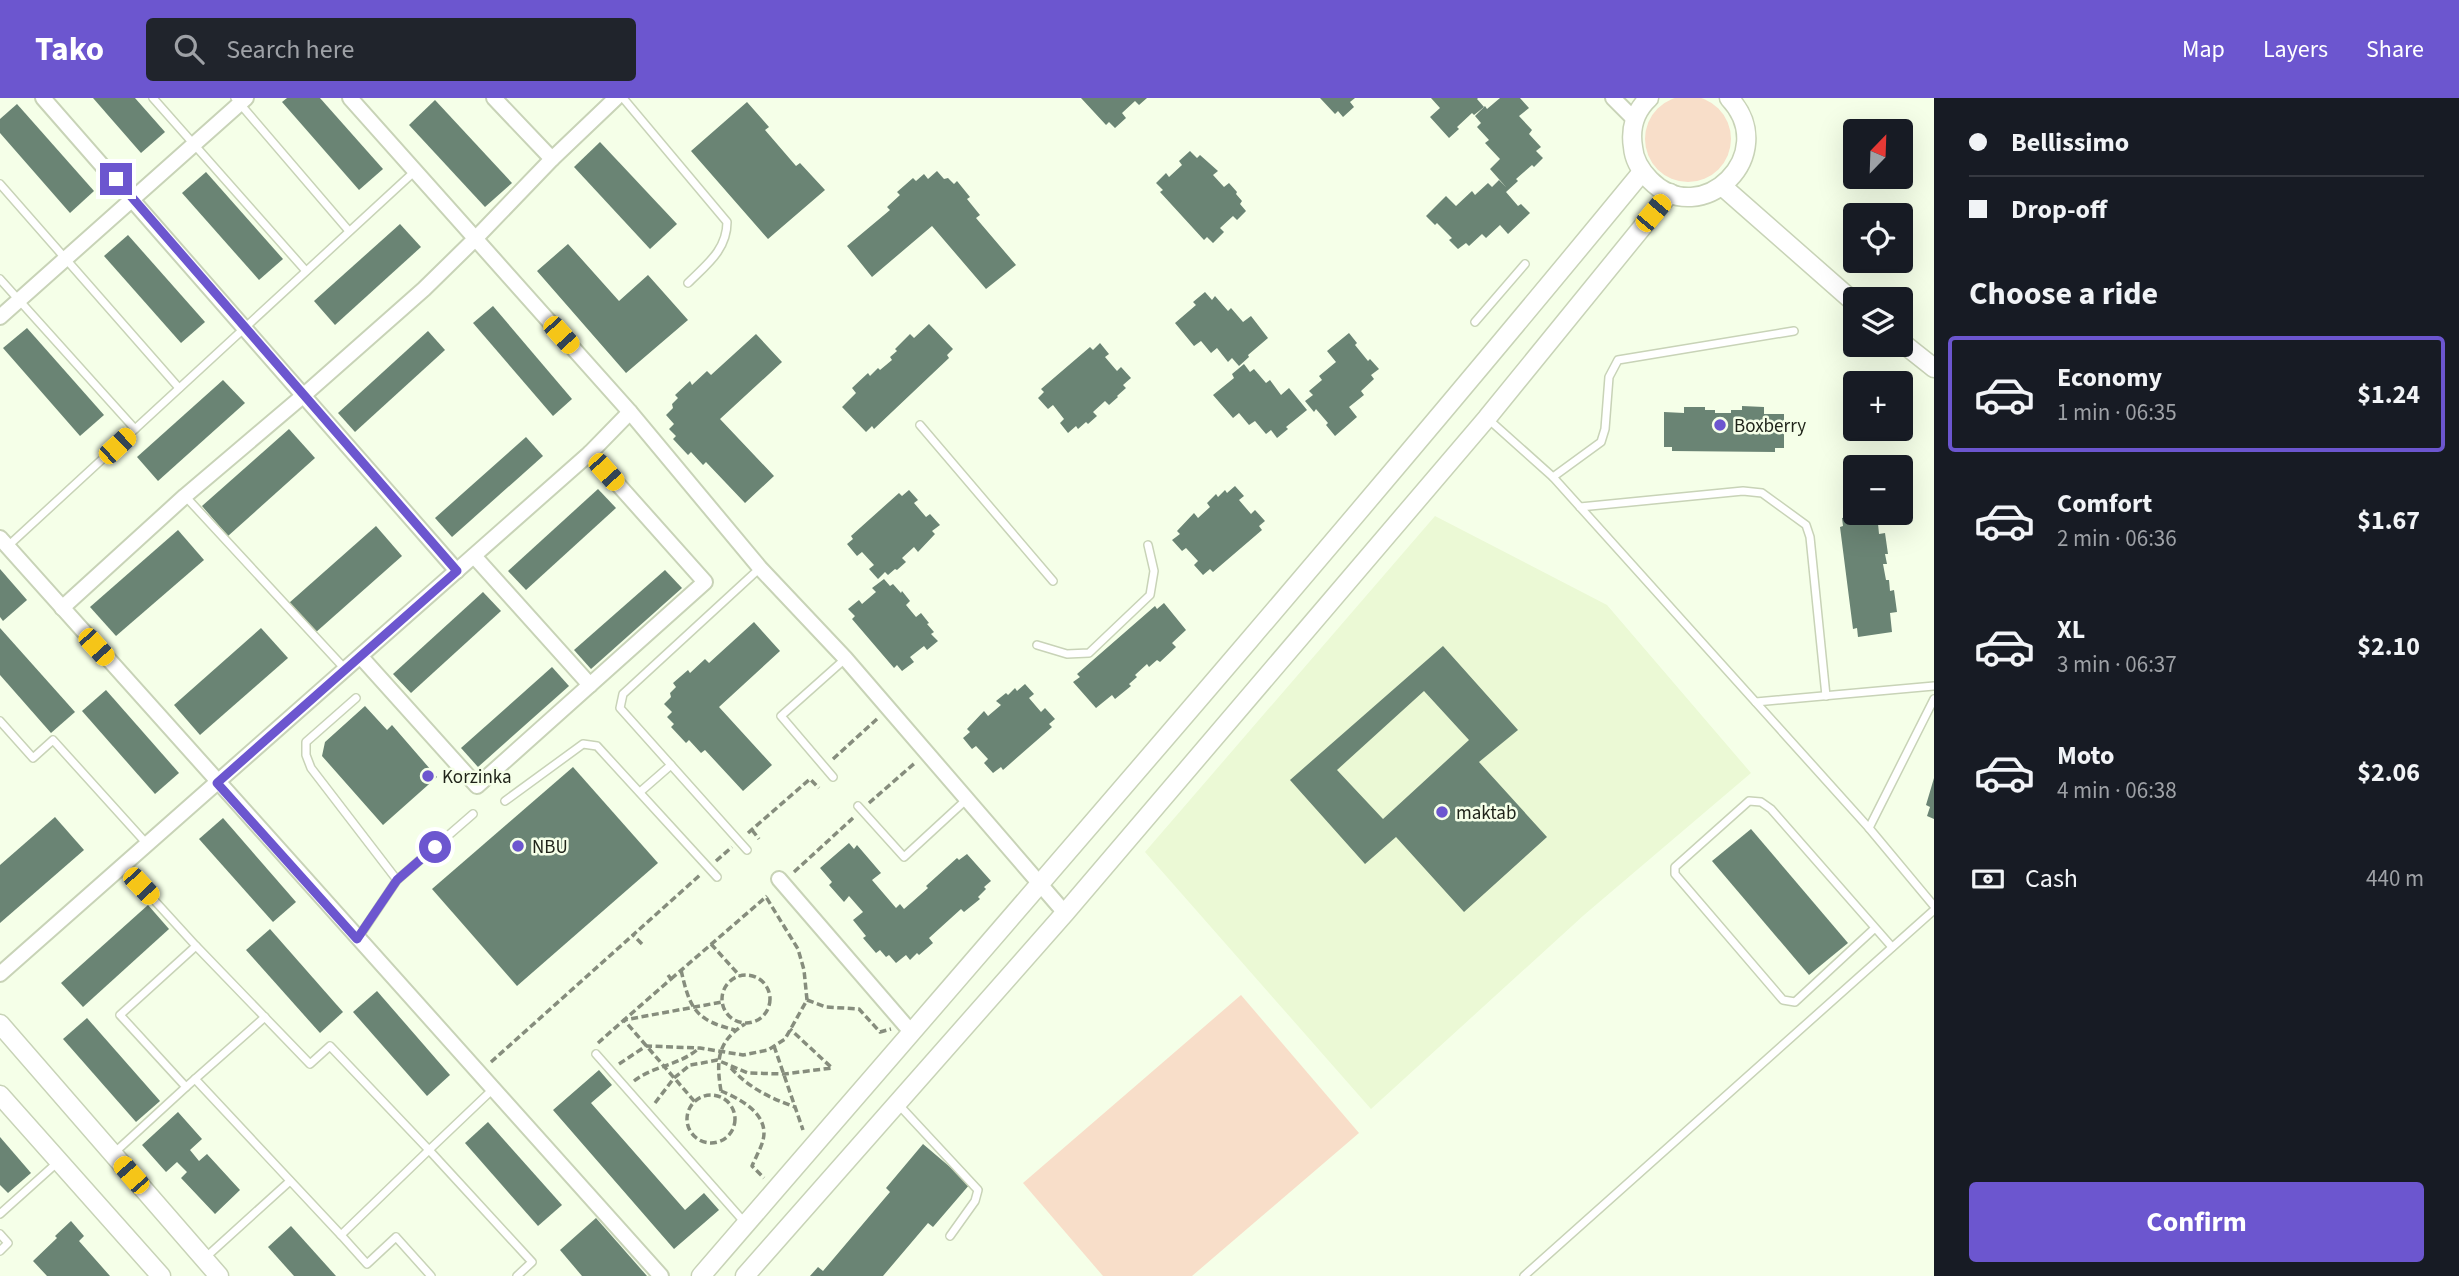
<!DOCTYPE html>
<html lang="en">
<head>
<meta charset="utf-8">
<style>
	:root { --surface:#171b24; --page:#20242c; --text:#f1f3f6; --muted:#9ea1a6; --line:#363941; --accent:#6c56cf }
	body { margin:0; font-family:"Source Sans 3",sans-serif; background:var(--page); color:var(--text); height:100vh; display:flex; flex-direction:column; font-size:26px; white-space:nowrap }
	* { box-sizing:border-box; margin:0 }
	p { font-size:23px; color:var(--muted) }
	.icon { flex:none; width:38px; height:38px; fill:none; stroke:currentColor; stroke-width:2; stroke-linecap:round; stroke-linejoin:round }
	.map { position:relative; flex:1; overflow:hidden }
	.panel { display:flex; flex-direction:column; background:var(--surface); width:525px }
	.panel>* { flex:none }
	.guide { display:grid; align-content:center; height:154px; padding:0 35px; background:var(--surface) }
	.needle { width:46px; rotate:23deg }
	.tools { position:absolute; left:1843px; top:21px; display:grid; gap:14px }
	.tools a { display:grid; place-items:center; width:70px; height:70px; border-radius:7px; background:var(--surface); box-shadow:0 7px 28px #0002; font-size:35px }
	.end { position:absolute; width:32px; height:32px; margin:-16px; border:9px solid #6c56cf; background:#fff; box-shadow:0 0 0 4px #fff }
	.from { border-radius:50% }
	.car { position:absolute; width:21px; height:42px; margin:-21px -10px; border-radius:9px; box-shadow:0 0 5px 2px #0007; background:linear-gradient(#f5c518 24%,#345 0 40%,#f5c518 0 76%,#345 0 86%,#f5c518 0) }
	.guide b { display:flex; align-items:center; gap:24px; height:66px; font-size:26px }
	.guide b+b { border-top:2px solid var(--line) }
	.guide i { width:18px; height:18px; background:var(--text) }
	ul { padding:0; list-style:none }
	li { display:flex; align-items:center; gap:21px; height:116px; margin:0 14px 10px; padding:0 21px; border:4px solid transparent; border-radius:7px }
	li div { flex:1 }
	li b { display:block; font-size:26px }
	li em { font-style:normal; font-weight:700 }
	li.active { border-color:var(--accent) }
	li>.icon { width:63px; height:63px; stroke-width:1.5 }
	h2 { padding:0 35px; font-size:32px; line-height:84px }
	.pay { display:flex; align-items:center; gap:18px; height:77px; padding:0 35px; font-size:26px }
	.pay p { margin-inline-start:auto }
	.action { display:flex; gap:14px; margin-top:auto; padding:14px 35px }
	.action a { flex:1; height:80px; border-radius:7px; background:var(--accent); color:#fff; font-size:28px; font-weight:700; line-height:80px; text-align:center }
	header { display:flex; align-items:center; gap:42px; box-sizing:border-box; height:98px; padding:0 35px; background:var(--accent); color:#fff }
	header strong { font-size:33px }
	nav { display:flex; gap:38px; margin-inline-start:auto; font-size:24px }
	.search { width:490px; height:63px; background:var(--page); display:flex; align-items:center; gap:18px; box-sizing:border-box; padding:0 24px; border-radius:7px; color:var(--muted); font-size:26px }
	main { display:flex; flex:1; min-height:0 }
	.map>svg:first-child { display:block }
	.built { fill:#ebf9d5 }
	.green { fill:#f8dec9 }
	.building { fill:#6a8474; fill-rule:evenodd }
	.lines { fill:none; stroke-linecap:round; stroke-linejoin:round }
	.service-casing { stroke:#c8d3b7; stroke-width:10 }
	.minor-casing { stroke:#c8d3b7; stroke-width:18 }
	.tertiary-casing { stroke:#c8d3b7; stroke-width:21 }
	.path { stroke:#868d7d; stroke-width:3.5; stroke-dasharray:7 3.5; stroke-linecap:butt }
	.service { stroke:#fff; stroke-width:7 }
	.minor { stroke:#fff; stroke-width:14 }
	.tertiary { stroke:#fff; stroke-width:18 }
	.route { stroke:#6c56cf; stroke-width:9 }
	.poi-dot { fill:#6c56cf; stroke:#f5ffe8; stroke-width:2.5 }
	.labels { text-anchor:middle; stroke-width:5; stroke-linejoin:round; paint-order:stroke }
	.poi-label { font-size:19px; fill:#1f2319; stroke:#f5ffe8; text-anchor:start }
</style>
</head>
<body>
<header>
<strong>Tako</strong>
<div class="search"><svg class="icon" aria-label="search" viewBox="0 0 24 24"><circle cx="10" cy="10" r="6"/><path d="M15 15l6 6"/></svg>Search here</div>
<nav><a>Map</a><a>Layers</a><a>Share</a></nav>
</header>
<main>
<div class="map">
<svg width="1934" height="1178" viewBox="0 0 1934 1178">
	<rect width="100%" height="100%" fill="#f5ffe8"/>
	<!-- built -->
	<polygon class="built" points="1435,418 1607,507 1751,675 1584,817 1371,1011 1145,754"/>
	<!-- green -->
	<g class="green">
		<circle cx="1688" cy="41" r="43"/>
		<polygon points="1241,897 1359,1035 1192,1178 1103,1178 1023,1085"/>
	</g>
	<!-- building -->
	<g class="building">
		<polygon points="93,0 135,0 165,34 141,55"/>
		<polygon points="287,0 320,0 383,71 359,92 282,4"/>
		<polygon points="1081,0 1147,0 1139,7 1135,3 1122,15 1126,20 1115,30 1109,24 1106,27"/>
		<polygon points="1320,0 1355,0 1350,4 1354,9 1343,19 1338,13 1335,16"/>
		<polygon points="1431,0 1478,0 1477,1 1484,9 1474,17 1472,15 1457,29 1459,31 1449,40 1430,19 1440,10"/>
		<polygon points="1500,0 1520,0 1529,10 1519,18 1532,32 1529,36 1541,49 1536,53 1543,60 1534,69 1532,67 1516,81 1518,83 1506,94 1518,108 1521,106 1530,115 1508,136 1500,127 1486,140 1482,136 1469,148 1466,145 1458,151 1449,142 1452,140 1437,125 1435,127 1426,118 1446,98 1456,108 1472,93 1475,97 1488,85 1492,89 1499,82 1506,89 1490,71 1500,61 1485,45 1489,42 1477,29 1481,25 1475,18 1485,8 1487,11"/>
		<polygon points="435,2 512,85 485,109 409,27"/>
		<polygon points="747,4 769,29 765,32 796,68 800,65 825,92 768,141 691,53"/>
		<polygon points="17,6 94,93 70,115 0,35 0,21"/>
		<polygon points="600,44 677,126 650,151 574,69"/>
		<polygon points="1190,53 1197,60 1200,57 1218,73 1213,77 1224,89 1229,85 1237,94 1236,96 1242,103 1240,106 1246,113 1237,122 1233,118 1220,130 1224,134 1213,145 1207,139 1204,142 1160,94 1163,92 1156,85 1166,75 1169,79 1182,67 1179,63"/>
		<polygon points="937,73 944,81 948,80 954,86 957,83 970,99 967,101 980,117 976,120 1016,167 986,191 932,128 872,179 847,148 890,112 887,109 900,97 897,94 913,80 916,83 924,76 928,81"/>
		<polygon points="206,74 283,161 259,182 182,95"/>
		<polygon points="400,126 421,149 335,227 314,203"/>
		<polygon points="128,137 205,224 181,245 104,158"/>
		<polygon points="568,146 619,203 648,177 688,222 626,275 537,173"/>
		<polygon points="1205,194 1212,202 1215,198 1228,213 1231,210 1243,224 1251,218 1268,240 1248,257 1249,259 1239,268 1232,260 1228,264 1217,250 1211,255 1201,243 1194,248 1175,225 1196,207 1193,204"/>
		<polygon points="493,208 572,301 553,318 473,225"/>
		<polygon points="929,226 953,251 947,257 949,260 874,331 872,328 866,334 842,309 856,295 852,290 868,275 870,278 878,270 880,272 892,262 890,259 897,253 895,251 910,236 914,240"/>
		<polygon points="27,230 104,317 80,338 3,250"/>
		<polygon points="428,233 445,252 355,334 338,315"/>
		<polygon points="1349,235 1357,245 1355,247 1368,263 1370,261 1379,271 1371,277 1374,281 1361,293 1364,297 1349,309 1357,319 1335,338 1326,327 1328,325 1316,311 1314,314 1305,303 1313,297 1309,293 1322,282 1319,278 1336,264 1327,253"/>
		<polygon points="756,236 782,264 720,321 774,378 745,405 706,364 703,367 691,354 688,357 673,341 676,338 669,331 674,326 666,317 673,310 672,306 678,300 675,297 690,283 692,287 707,273 711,277"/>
		<polygon points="1100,245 1109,256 1105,259 1117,273 1121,269 1131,280 1123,287 1126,290 1117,298 1118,299 1109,307 1105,303 1093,314 1097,318 1088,326 1086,324 1078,331 1076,328 1068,335 1060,325 1064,321 1053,307 1048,311 1038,300 1044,294 1041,291 1090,249 1093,252"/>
		<polygon points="1244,266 1250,274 1254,271 1266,285 1270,282 1281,297 1289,290 1307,312 1286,329 1288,331 1277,340 1271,332 1266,336 1255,323 1249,327 1239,315 1233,320 1213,297 1234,280 1232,276"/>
		<polygon points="223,282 245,305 158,383 137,359"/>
		<polygon points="1742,308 1764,309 1764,316 1784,316 1784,350 1775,350 1775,354 1672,353 1672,349 1664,349 1664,314 1684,315 1684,309 1705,309 1705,312 1715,312 1715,315 1731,315 1731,312 1742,312"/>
		<polygon points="289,331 315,360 228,438 202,408"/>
		<polygon points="526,339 543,358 452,439 435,420"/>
		<polygon points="1235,388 1244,398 1239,402 1251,416 1255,412 1265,423 1259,428 1262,432 1213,474 1210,471 1203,477 1194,467 1198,463 1186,450 1182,453 1172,442 1180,436 1177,433 1194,415 1198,420 1210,409 1207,405 1216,396 1218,399 1225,392 1227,395"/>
		<polygon points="598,391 616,410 526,492 508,473"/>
		<polygon points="909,392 918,402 914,405 926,419 930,416 940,427 932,433 935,436 918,454 914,449 902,460 906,464 897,472 895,471 888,477 885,474 878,481 869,471 874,467 862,454 857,458 847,446 853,441 851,438 899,395 902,398"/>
		<polygon points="1877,415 1879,436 1885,435 1888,456 1885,456 1887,466 1883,466 1886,482 1889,482 1890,493 1894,492 1897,514 1890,515 1892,534 1858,539 1857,530 1853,531 1840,429 1843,428 1842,420"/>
		<polygon points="376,428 402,458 315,535 289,505"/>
		<polygon points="178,432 204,462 116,538 90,509"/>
		<polygon points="0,471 27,502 3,523 0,519"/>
		<polygon points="665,472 682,490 591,571 574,552"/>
		<polygon points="884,481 890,488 893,486 901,495 902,493 910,503 906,507 916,519 921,515 929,525 927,526 934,534 931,536 938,543 927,552 924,548 910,559 914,564 902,573 897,567 894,570 852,521 855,518 848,511 859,502 862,506 876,494 872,490"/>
		<polygon points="483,494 501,513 411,595 393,576"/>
		<polygon points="1164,505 1186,532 1172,545 1176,549 1160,564 1157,562 1149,569 1147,566 1135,577 1137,579 1129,586 1131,588 1115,601 1112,597 1096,610 1073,584 1080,579 1077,576 1155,508 1157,511"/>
		<polygon points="754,524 780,553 719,609 772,667 743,693 705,652 701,655 689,642 686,645 671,629 674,626 667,619 672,614 664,606 671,599 670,595 676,589 673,585 688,572 690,575 705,561 709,565"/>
		<polygon points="0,530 75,614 51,635 0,577"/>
		<polygon points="261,530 288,560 200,637 174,607"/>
		<path d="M 1443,548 L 1518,632 L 1479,664 L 1547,739 L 1464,814 L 1396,739 L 1365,766 L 1290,682 ZM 1424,593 L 1469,642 L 1383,721 L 1337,672 Z"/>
		<polygon points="552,569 569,588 478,669 461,650"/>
		<polygon points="1025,586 1034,596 1029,600 1041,614 1045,610 1055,621 1049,626 1052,629 1003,672 1001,669 993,675 984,665 988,661 976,648 972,651 963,640 970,634 967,631 984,613 988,618 1001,607 996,603 1006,595 1008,597 1015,590 1017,593"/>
		<polygon points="106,592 179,675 155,696 82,613"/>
		<polygon points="365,608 387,632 392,627 437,679 383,727 322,658 325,644"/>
		<polygon points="573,669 658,765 517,888 432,791"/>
		<polygon points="1934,680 1934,721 1927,718 1930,709 1926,707"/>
		<polygon points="55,719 84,752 0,825 0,767"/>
		<polygon points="223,720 296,804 273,824 199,741"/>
		<polygon points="1751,731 1848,845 1809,877 1712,763"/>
		<polygon points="849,745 854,751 857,747 881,775 872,782 896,810 900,806 904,811 928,790 926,788 957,760 959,762 967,756 991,783 984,789 986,791 978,799 980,801 964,814 961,811 929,840 933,845 919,857 917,855 910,862 906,857 896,865 889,857 886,859 880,852 876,855 863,840 866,838 853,822 863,814 849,798 844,804 829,787 832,784 820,770"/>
		<polygon points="148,807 169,831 83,909 61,885"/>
		<polygon points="270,831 343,914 320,935 246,852"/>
		<polygon points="377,893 450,977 427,998 353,914"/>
		<polygon points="87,920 160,1003 136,1024 63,941"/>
		<polygon points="599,972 612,987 591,1005 685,1112 704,1095 719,1112 674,1151 553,1012"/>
		<polygon points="178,1014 202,1041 190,1052 199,1063 207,1056 240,1092 215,1116 181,1080 187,1074 177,1064 166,1074 142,1047"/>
		<polygon points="488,1024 562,1107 538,1128 465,1045"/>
		<polygon points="0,1039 31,1075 8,1095 0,1087"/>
		<polygon points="923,1046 970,1086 933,1129 928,1125 883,1178 810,1178 818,1169 823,1173 890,1094 886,1090"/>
		<polygon points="596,1120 647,1178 582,1178 560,1152"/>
		<polygon points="71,1123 84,1138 79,1143 110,1178 47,1178 33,1163 57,1140 55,1138"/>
		<polygon points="291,1128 336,1178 294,1178 268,1149"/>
	</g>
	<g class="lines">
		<!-- service casing -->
		<g class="service-casing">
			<g id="service">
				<polyline points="153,0 306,173"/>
				<polyline points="235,0 349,133"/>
				<path d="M 623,0 L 727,124 C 727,152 706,167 688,185"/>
				<polyline points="0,86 179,290"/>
				<polyline points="0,181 135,331"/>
				<polyline points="1475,224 1525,166"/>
				<polyline points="1487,320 1553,379 1869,730 1934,808"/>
				<polyline points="920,327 1053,483"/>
				<polyline points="1553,379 1601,344 1605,331 1609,279 1618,262 1794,233"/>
				<polyline points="185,398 346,572"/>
				<polyline points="1580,409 1743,393 1762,395 1806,427 1810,439 1826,598"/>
				<polyline points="8,448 415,73"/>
				<polyline points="1037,547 1067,556 1089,555 1150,497 1154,473 1148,447"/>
				<polyline points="356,600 306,644 306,657 311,670 397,782 358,840"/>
				<polyline points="1756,604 1934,588"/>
				<polyline points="0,623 33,660 53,642 147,746"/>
				<polyline points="833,679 781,618 845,561"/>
				<polyline points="640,694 671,667"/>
				<polyline points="505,703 583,646 597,648 717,779"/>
				<polyline points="858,708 904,759 967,701"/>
				<polyline points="1869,730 1934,601"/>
				<polyline points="747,752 620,610 623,596 760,470"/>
				<polyline points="397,782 473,716"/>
				<polyline points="1875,830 1795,904 1783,902 1675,776 1675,769 1749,703 1761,704 1771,711 1892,849"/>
				<polyline points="196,848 310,966 330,948 429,1052 492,992"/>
				<polyline points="596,956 746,1126"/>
				<polyline points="195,981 341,1137 429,1052 532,1164 517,1178"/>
				<polyline points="186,989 265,919"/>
				<polyline points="898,1006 978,1092 975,1103 950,1138"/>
				<polyline points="113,1056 186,989 120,917 196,848 123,768"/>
				<polyline points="0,1116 59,1063"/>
				<polyline points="0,1136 8,1145 0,1153"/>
				<polyline points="341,1137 367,1166 396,1139 431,1178"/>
				<polyline points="205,1160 290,1083"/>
				<polyline points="1524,1178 1934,812"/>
			</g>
		</g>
		<!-- minor casing -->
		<g class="minor-casing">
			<g id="minor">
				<polyline points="43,0 457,473"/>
				<polyline points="350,0 630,314 760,470 845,560 1065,815"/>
				<polyline points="494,0 552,61"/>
				<polyline points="1613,0 1635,22"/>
				<polyline points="0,219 246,0"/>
				<polyline points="0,440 661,1178"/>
				<polyline points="474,458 590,587"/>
				<polyline points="62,510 185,398 304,297 424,191 475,141 552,61 616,0"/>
				<polyline points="361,559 477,688 705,484 590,355"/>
				<polyline points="779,781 912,935"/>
				<polyline points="0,876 590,355 630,314"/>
			</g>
		</g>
		<!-- tertiary casing -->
		<g class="tertiary-casing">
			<g id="tertiary">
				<path d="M 1649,0 C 1635,13 1630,31 1633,49 C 1634,63 1641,73 1650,82 C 1701,134 1782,56 1729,0"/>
				<polyline points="1722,88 1855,205"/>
				<polyline points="1900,243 1934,270"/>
				<polyline points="0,926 219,1178"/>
				<polyline points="0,997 161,1178"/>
				<path d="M 701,1178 C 1017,812 1335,448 1642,74"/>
				<polyline points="745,1178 1065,815 1487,320 1670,95"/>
			</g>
		</g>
		<!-- path -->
		<g class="path">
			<polyline points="833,661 877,621"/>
			<polyline points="869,705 916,664"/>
			<polyline points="752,732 759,741"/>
			<polyline points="748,735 810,681 819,690"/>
			<polyline points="716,763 732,749"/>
			<polyline points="794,774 853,720"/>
			<polyline points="642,846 633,837 700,777"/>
			<polyline points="711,846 740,878"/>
			<path d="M 681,872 C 690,911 695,922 735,932"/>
			<circle cx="746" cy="901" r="24"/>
			<polyline points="668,877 671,881 624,922 695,1004"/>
			<polyline points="671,881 767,798"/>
			<polyline points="807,902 826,909 859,911 880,934 891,931"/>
			<polyline points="598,945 624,922 722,904"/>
			<polyline points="774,948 803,1032"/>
			<polyline points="491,964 633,837"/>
			<polyline points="619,966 646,948 700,950 743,957 768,952 785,941 807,902 804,872 798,851 766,799"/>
			<path d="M 731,970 C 749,990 770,1000 795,1009"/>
			<path d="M 634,983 C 653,968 680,967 698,951"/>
			<path d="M 721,993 C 738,1000 764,1013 764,1035 C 764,1046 756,1058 752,1068 L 764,1080"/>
			<path d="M 721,993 C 716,963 717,943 745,926"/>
			<circle cx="711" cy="1021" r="24"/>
			<polyline points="655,1005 674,980 690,967 702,965 717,962 748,975 784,976 832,970 790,931"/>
		</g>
		<!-- service -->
		<use href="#service" class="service"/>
		<!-- minor -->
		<use href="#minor" class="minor"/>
		<!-- tertiary -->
		<use href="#tertiary" class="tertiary"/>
	</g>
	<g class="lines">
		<!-- route -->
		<polyline class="route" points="116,81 457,473 217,685 357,841 397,782 435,749"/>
	</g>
	<!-- markers -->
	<g class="poi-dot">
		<circle cx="1720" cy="327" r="7"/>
		<circle cx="428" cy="678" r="7"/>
		<circle cx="1442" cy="714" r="7"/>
		<circle cx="518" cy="748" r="7"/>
	</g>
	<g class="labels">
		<!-- poi labels -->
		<g class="poi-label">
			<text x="1734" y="334">Boxberry</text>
			<text x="442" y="685">Korzinka</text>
			<text x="1456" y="721">maktab</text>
			<text x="532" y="755">NBU</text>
		</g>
	</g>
</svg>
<div class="tools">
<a><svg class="needle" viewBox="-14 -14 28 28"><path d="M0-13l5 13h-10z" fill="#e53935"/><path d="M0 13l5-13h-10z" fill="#9ea1a6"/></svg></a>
<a><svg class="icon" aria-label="locate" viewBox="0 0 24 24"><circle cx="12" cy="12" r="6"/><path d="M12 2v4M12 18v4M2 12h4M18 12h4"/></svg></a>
<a><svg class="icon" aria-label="layers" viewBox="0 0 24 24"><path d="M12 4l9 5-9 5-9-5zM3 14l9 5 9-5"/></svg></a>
<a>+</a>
<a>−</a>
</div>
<i class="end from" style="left:435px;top:749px"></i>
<i class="end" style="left:116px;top:81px"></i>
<i class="car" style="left:1653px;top:115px;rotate:40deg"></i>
<i class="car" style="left:561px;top:237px;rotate:138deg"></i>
<i class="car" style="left:117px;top:348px;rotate:47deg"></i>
<i class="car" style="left:606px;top:374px;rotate:138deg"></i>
<i class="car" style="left:96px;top:549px;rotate:138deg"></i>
<i class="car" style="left:141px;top:788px;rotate:137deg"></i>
<i class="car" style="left:131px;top:1077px;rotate:319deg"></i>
</div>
<section class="panel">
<div class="guide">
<b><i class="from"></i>Bellissimo</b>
<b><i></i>Drop-off</b>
</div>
<h2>Choose a ride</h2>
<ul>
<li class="active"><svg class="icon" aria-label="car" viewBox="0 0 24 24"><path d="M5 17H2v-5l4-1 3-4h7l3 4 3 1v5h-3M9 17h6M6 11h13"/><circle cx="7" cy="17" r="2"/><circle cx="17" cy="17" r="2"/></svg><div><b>Economy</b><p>1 min · 06:35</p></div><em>$1.24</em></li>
<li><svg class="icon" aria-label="car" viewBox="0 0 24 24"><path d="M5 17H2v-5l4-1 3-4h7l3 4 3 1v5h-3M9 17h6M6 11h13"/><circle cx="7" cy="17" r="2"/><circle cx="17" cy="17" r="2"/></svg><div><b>Comfort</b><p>2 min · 06:36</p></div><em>$1.67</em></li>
<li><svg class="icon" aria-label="car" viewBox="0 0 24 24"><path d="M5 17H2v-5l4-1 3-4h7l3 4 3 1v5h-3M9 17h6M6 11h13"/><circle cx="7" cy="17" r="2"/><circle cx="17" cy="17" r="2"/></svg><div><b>XL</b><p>3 min · 06:37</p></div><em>$2.10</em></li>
<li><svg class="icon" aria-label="car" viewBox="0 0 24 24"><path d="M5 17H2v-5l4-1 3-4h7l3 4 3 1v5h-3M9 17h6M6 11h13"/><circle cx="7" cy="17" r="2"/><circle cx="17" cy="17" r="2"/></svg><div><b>Moto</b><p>4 min · 06:38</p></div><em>$2.06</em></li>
</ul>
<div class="pay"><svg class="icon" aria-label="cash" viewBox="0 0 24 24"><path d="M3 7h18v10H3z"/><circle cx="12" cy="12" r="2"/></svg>Cash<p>440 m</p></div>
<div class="action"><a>Confirm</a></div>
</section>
</main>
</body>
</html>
